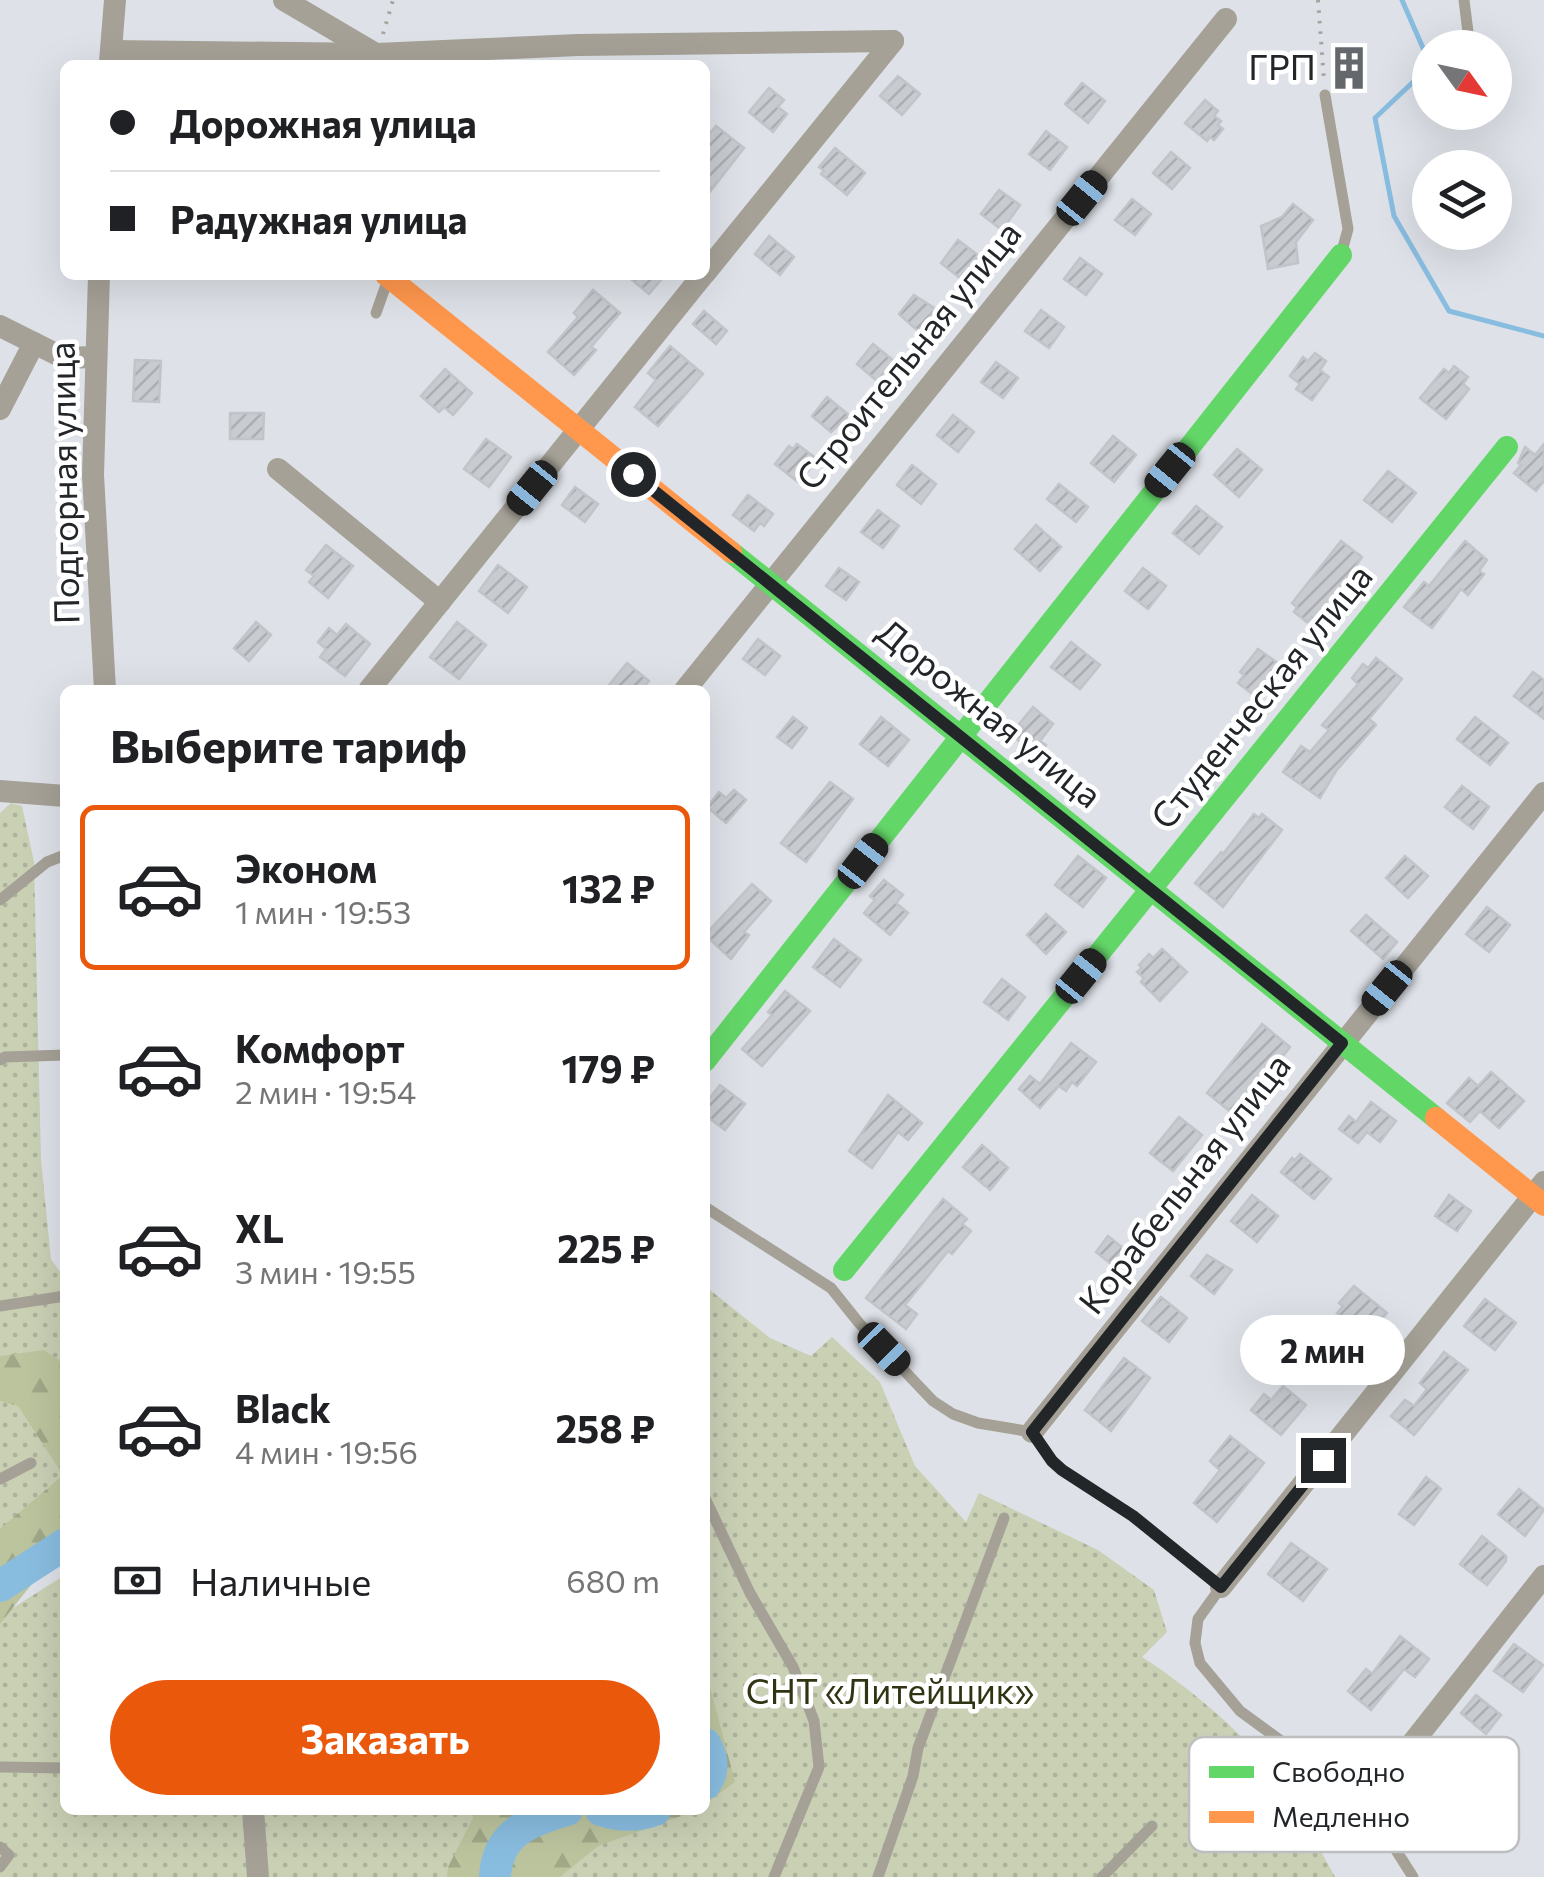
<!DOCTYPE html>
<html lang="ru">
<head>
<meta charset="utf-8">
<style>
	:root { --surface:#fff; --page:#f2f2f2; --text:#202124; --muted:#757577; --line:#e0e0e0; --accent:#ea580c }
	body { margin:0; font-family:Commissioner,sans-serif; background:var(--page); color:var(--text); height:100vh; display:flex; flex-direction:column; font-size:38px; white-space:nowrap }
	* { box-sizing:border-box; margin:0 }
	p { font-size:32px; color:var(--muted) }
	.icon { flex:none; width:55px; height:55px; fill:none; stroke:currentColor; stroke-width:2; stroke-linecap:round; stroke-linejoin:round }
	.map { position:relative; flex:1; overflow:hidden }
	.sheet { position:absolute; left:60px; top:685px; width:650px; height:1130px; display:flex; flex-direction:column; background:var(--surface); border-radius:15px; box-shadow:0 10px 40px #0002 }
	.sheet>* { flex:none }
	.top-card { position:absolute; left:60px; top:60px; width:650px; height:220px; border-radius:15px; box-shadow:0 10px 40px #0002; display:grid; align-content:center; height:220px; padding:0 50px; background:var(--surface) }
	.needle { width:65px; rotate:123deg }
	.controls { position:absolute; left:1412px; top:30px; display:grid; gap:20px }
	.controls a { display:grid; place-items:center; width:100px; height:100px; border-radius:50%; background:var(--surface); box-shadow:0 10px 40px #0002; font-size:50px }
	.end { position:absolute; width:45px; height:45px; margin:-22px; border:12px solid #232629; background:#fff; box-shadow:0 0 0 5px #fff }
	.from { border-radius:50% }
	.bubble { position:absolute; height:70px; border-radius:35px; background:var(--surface); box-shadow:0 10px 40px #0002; font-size:32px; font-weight:700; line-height:70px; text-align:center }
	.car { position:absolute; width:30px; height:60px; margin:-30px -15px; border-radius:12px; box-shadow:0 0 8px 2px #0007; background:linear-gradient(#222 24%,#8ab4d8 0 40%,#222 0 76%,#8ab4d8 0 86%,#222 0) }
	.top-card b { display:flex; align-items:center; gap:35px; height:95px; font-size:38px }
	.top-card b+b { border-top:2px solid var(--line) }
	.top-card i { width:25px; height:25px; background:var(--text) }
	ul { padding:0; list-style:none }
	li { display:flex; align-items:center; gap:30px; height:165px; margin:0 20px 15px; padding:0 30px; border:5px solid transparent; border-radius:15px }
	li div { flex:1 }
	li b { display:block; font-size:38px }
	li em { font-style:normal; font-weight:700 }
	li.current { border-color:var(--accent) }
	li>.icon { width:90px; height:90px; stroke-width:1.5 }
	h2 { padding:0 50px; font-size:45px; line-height:120px }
	.pay { display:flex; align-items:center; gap:25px; height:110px; padding:0 50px; font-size:38px }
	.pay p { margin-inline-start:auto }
	.cta { display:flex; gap:20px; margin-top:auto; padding:20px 50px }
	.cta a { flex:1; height:115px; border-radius:60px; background:var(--accent); color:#fff; font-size:40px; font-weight:700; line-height:115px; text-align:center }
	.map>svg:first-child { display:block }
	.grass { fill:url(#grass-dots) }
	.forest { fill:url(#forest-firs) }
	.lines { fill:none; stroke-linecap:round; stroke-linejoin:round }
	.stream { stroke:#89bde0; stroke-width:5 }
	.river { stroke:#89bde0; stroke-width:32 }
	.building { fill:url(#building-hatch); stroke:#c1c4c9; stroke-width:2.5 }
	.path { stroke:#a4a49e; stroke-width:4; stroke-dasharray:2.5 8; stroke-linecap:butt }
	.lane { stroke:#a5a197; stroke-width:11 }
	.street { stroke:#a5a197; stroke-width:22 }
	.fast { stroke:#63d668; stroke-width:22 }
	.slow { stroke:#ff974d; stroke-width:22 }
	.route { stroke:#232629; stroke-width:12 }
	.labels { text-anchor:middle; stroke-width:9; stroke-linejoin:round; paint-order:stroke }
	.poi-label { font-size:35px; fill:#232629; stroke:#fff; text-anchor:end }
	.street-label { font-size:35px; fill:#232629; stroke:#fff }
	.park-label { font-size:35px; fill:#303413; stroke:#fff }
	.key { fill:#fff; stroke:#bdbebf; stroke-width:2.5 }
	.key-label { font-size:28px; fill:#232629 }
</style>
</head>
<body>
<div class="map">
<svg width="1544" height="1877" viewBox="0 0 1544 1877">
	<defs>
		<pattern id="grass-dots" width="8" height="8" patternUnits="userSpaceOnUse" patternTransform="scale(2.5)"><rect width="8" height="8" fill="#c9d0b4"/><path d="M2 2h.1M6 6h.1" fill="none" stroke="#acb29b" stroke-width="1.8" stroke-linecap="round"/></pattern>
		<pattern id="forest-firs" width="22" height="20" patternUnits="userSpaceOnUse" patternTransform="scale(2.5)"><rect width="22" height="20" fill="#bcc49e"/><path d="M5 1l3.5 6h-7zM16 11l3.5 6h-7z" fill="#a1a888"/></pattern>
		<pattern id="building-hatch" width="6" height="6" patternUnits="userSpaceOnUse" patternTransform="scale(2.5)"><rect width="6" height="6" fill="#c8cbd0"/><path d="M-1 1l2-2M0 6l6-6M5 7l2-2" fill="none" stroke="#acaeb3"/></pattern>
	</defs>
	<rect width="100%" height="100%" fill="#dee2e8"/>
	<!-- grass -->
	<g class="grass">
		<polygon points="11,803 22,806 34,862 41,1160 51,1259 65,1279 65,1522 0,1568 0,813"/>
		<path d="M 705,1286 L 770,1338 L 811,1356 L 832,1337 L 880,1382 L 915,1466 L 966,1522 L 979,1493 L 1098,1550 L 1154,1590 L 1167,1632 L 1142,1657 C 1187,1686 1231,1723 1266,1763 C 1295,1797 1314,1839 1335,1877 L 0,1877 L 0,1616 L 65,1575 L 65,1810 L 705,1810 Z"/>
	</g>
	<!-- forest -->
	<g class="forest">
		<polygon points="44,1350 65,1364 65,1556 39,1575 0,1624 0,1529 63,1475 18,1406 0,1401 0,1356"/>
		<polygon points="705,1668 735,1782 705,1804"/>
		<polygon points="477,1810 698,1810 598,1846 560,1877 447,1877 448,1867"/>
	</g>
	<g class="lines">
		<!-- stream -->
		<g class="stream">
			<polyline points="1402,0 1430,64"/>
			<polyline points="1430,66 1375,118 1394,216 1449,311 1544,336"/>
		</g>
		<!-- river -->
		<g class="river">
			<polyline points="0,1586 65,1544"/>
			<path d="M 705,1744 C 713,1758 715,1770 705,1784"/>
			<path d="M 601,1810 C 619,1816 636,1817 655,1810"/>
			<path d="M 495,1877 C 497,1833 529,1821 567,1810"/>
		</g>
	</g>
	<!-- building -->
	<g class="building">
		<polygon points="1356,53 1359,82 1343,84 1340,54"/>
		<polygon points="898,76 920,94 902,115 880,96"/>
		<polygon points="1082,83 1105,101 1088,123 1065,104"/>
		<polygon points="769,88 784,100 778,107 787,114 773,132 749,112"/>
		<polygon points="1205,100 1218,111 1214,116 1221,121 1218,125 1223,129 1214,140 1210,137 1207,141 1185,123"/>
		<polygon points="716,126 744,148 705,198 705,139"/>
		<polygon points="1046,131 1067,147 1050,170 1029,154"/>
		<polygon points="835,148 865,173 847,195 821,174 824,171 819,167"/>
		<polygon points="1171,152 1190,168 1172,189 1153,173"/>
		<polygon points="999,190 1020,205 1002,230 981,214"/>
		<polygon points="1132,199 1151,214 1135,235 1115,220"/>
		<polygon points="1293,204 1313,220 1296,242 1298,263 1268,269 1261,226 1282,217"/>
		<polygon points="769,236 794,257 780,275 755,254"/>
		<polygon points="958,240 979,256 961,279 941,263"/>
		<polygon points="1080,258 1102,274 1086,295 1064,279"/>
		<polygon points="626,275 665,275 649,294"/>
		<polygon points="593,290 620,313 591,347 596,350 574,375 548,352 578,317 574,313"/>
		<polygon points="914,295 936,309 918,331 899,314"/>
		<polygon points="1041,310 1064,327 1049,348 1025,331"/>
		<polygon points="704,311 727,331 716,344 693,324"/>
		<polygon points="873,344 894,361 877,381 857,364"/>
		<polygon points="670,346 703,374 658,426 635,407 656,380 648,373"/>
		<polygon points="1315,353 1326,361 1320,370 1329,377 1312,400 1296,389 1300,384 1290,376 1303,357 1308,361"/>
		<polygon points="135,360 161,361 159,402 133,401"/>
		<polygon points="996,362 1018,378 1003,398 981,382"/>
		<polygon points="1454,366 1468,377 1463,384 1469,389 1446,419 1420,398 1444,369 1449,373"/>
		<polygon points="445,369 472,393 453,415 444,407 439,412 421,396"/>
		<polygon points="827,397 849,415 831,432 812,416"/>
		<polygon points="230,413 264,413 263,439 230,439"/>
		<polygon points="953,415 974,432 958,452 937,435"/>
		<polygon points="1113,436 1136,455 1114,482 1091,463"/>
		<polygon points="486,439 511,457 489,487 464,469"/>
		<polygon points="797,444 817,459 799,483 775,464 789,446 793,449"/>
		<polygon points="1544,444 1544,481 1536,491 1514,473 1521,465 1518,463 1525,447 1535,455"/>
		<polygon points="1237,449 1262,470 1239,497 1214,475"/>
		<polygon points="912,465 936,484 921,504 897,485"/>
		<polygon points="1388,471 1416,493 1392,522 1364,500"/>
		<polygon points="1059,484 1088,507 1076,522 1047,499"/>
		<polygon points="575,487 598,504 585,522 562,505"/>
		<polygon points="748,495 773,514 764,526 760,523 754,531 733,515"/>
		<polygon points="1196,506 1222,527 1199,554 1173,533"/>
		<polygon points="878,510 899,526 883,548 861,532"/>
		<polygon points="1036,525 1061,547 1040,571 1015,549"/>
		<polygon points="1341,541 1362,557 1318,621 1312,617 1307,622 1294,612 1297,607 1292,603"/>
		<polygon points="1465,541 1487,560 1479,571 1484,574 1468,595 1461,589 1432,628 1404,607 1424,582 1429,586"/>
		<polygon points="326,545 353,566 328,598 309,582 314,576 306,570"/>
		<polygon points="498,565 527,587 508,613 479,591"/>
		<polygon points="839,568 859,582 846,600 826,586"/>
		<polygon points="1143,568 1166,586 1148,609 1125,591"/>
		<polygon points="256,622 271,635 249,661 234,648"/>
		<polygon points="457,622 486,645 459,679 430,657"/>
		<polygon points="346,624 370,644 345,676 320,657 326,649 318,642 329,628 337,635"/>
		<polygon points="758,639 780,656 765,675 743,659"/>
		<polygon points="1071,642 1100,665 1080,689 1051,667"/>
		<polygon points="1258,649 1279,664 1255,696 1238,683 1244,675 1240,672"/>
		<polygon points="1376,658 1402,679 1369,719 1376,725 1336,771 1320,798 1283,772 1301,746 1310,752 1329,730 1322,725 1358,684 1352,678 1363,664 1368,668"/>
		<polygon points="627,663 649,681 642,690 605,690"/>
		<polygon points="1533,672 1544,680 1544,719 1514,696"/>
		<polygon points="1033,707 1053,724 1040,741 1046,745 1038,756 1014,737 1023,727 1019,724"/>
		<polygon points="793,717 807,728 792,748 777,737"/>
		<polygon points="881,717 909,740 888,766 860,744"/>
		<polygon points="1475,717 1508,743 1490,765 1457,739"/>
		<polygon points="830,782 853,799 806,862 781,843"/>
		<polygon points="1462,786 1489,807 1473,829 1445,807"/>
		<polygon points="734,790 746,800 726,823 707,807 719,792 726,798"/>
		<polygon points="1254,814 1259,818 1262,814 1282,830 1223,907 1195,883 1221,852 1223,854"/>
		<polygon points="1078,856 1106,878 1083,907 1055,885"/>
		<polygon points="1405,856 1428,876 1408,898 1386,878"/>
		<polygon points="884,880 903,895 896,903 908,913 890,935 864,913 875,900 870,896"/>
		<polygon points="752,884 771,901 744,932 749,935 731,959 705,935"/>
		<polygon points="1487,907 1510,925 1489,952 1466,934"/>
		<polygon points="1046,914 1066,932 1046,954 1027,935"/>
		<polygon points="1366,915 1397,942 1383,959 1351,931"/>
		<polygon points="834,939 861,960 840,987 813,967"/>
		<polygon points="1162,949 1187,972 1160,1001 1141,982 1144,978 1137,972 1142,968 1139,965 1149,954 1153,958"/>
		<polygon points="1002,979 1025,997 1008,1020 984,1002"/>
		<polygon points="785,991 810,1011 762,1066 742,1049 772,1015 768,1012"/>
		<polygon points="1262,1024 1290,1047 1237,1117 1207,1093"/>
		<polygon points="1071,1043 1096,1062 1077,1086 1072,1082 1066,1091 1059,1086 1040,1108 1019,1089 1030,1076 1040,1084"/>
		<polygon points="1491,1072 1524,1101 1499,1128 1480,1111 1470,1122 1447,1103 1469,1078 1478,1086"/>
		<polygon points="720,1085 745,1104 725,1130 705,1115 705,1104"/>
		<polygon points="888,1095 922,1123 908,1140 898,1132 872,1168 849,1151"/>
		<polygon points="1371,1102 1396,1121 1380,1142 1367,1132 1358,1143 1339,1129 1349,1116 1356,1122"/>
		<polygon points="1179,1117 1202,1135 1173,1171 1150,1153"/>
		<polygon points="982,1145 1008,1168 990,1190 963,1167"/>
		<polygon points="1300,1154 1331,1179 1314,1199 1281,1172 1292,1158 1295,1160"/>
		<polygon points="1252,1195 1278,1216 1257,1242 1231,1221"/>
		<polygon points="1449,1195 1471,1211 1457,1231 1435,1216"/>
		<polygon points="943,1199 967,1219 962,1224 971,1231 952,1254 948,1251 905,1305 917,1314 906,1329 866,1298"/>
		<polygon points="1108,1236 1128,1252 1116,1268 1096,1252"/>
		<polygon points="1207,1255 1232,1270 1214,1294 1191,1276"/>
		<polygon points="1354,1286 1387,1313 1366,1338 1337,1313 1343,1306 1339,1303"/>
		<polygon points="1161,1297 1187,1318 1169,1342 1142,1321"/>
		<polygon points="1485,1299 1516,1323 1495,1350 1464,1326"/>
		<polygon points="1312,1330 1345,1354 1324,1382 1292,1357"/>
		<polygon points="1444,1352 1468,1370 1414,1435 1391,1416 1405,1400 1414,1406 1427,1389 1420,1383"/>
		<polygon points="1124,1358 1150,1378 1111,1431 1085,1410"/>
		<polygon points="1283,1386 1306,1405 1281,1435 1251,1410 1264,1394 1271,1400"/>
		<polygon points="1230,1436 1264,1463 1217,1522 1194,1503 1220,1470 1210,1461"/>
		<polygon points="1426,1477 1441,1489 1414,1525 1399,1514"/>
		<polygon points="1519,1489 1544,1510 1525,1536 1498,1514"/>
		<polygon points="1482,1536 1506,1556 1506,1561 1487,1585 1460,1564"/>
		<polygon points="1291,1543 1327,1569 1303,1601 1268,1574"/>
		<polygon points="1400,1636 1429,1659 1415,1677 1404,1669 1371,1710 1348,1691 1366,1669 1372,1674"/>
		<polygon points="1514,1644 1543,1665 1523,1692 1494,1671"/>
		<polygon points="1476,1695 1501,1715 1486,1734 1461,1713"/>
	</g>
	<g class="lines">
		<!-- path -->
		<g class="path">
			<polyline points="1318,0 1324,80"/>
			<polyline points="383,34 393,0"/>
		</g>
		<!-- lane -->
		<g class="lane">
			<polyline points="1464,0 1470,48"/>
			<polyline points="1325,95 1348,229 1342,251"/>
			<polyline points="376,313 387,282"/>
			<polyline points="0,900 47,862 65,855"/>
			<polyline points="0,1060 5,1057 65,1055"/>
			<polyline points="705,1207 831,1288 859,1323 933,1401 953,1414 978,1423 1032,1432 1052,1461 1062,1470 1133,1516 1221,1587 1198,1619 1195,1643 1200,1663 1240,1711 1288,1746 1326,1793 1373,1825 1394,1847 1413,1877"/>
			<polyline points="0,1306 65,1296"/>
			<polyline points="0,1479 31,1463"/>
			<polyline points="705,1498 750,1593 793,1667 814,1721 819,1767 774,1877"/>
			<polyline points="0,1767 65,1768"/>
			<polyline points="0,1847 9,1855 0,1867"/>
			<polyline points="878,1877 913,1776 918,1748 1004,1518"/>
			<polyline points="1102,1877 1152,1826"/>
		</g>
		<!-- street -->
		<g class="street">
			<polyline points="284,0 374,53"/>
			<polyline points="111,51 377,54 578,45 893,41"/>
			<polyline points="110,62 115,0"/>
			<polyline points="705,273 893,41"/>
			<polyline points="99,275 93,475 105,690"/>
			<polyline points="0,326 64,358 95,357"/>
			<polyline points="0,409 34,343"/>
			<polyline points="278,469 440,602"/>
			<polyline points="369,690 703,275"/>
			<polyline points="685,690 1226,19"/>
			<polyline points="0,791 65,796"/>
			<polyline points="1032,1432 1544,793"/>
			<polyline points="1221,1587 1544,1182"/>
			<polyline points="1399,1760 1544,1576"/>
			<polyline points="253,1810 258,1877"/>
		</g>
		<!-- fast -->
		<g class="fast">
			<polyline points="731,552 1436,1118"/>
			<polyline points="705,1061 1341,255"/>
			<polyline points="844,1270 1507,447"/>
		</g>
		<!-- slow -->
		<g class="slow">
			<polyline points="386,275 731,552"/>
			<polyline points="1436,1118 1544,1205"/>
		</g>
	</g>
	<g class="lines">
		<!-- route -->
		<polyline class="route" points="633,474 1342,1043 1032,1432 1052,1461 1062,1470 1133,1516 1221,1587 1323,1460"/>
	</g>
	<!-- icons -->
	<defs>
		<g id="building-bare" transform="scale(3.45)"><path d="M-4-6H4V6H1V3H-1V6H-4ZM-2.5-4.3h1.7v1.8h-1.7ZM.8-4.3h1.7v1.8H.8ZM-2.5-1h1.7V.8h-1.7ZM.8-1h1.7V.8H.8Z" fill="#64686c" stroke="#fff" stroke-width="2.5" paint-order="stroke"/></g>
	</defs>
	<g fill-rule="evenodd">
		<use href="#building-bare" x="1349" y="68"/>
	</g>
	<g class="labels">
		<!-- poi labels -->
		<g class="poi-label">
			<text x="1316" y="80">ГРП</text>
		</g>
		<!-- street labels -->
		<g class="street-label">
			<text transform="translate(909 356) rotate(-51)" y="12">Строительная улица</text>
			<text transform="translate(65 483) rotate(-91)" y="12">Подгорная улица</text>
			<text transform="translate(1262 697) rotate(-51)" y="12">Студенческая улица</text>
			<text transform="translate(989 714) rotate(39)" y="12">Дорожная улица</text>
			<text transform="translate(1185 1184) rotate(-52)" y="12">Корабельная улица</text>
		</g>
		<!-- park labels -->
		<g class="park-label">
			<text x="890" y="1704">СНТ «Литейщик»</text>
		</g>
	</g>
	<!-- legend -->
	<rect x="1189" y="1737" width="330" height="115" rx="15" class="key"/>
	<rect x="1209" y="1766" width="45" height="12" fill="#63d668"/>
	<rect x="1209" y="1811" width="45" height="12" fill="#ff974d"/>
	<g class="key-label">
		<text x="1272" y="1782">Свободно</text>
		<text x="1272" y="1827">Медленно</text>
	</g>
</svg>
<div class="controls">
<a><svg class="needle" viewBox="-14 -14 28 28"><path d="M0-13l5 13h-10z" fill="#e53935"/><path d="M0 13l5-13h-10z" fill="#757577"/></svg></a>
<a><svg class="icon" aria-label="layers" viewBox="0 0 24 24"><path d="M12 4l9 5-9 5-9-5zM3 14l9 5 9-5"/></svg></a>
</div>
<i class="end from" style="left:633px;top:474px"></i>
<i class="end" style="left:1323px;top:1460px"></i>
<div class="bubble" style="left:1240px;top:1315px;width:165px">2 мин</div>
<i class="car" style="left:1082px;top:198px;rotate:39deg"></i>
<i class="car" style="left:1170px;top:470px;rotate:219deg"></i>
<i class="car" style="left:532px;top:488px;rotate:219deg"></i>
<i class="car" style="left:863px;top:861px;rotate:38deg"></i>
<i class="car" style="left:1081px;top:976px;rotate:39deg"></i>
<i class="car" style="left:1387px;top:988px;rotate:219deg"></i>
<i class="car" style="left:884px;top:1349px;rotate:136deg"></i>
<div class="top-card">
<b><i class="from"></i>Дорожная улица</b>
<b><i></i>Радужная улица</b>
</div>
<section class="sheet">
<h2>Выберите тариф</h2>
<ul>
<li class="current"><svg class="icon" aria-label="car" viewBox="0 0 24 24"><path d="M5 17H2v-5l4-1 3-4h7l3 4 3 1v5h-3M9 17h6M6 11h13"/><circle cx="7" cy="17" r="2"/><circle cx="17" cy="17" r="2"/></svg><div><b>Эконом</b><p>1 мин · 19:53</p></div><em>132 ₽</em></li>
<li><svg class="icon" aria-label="car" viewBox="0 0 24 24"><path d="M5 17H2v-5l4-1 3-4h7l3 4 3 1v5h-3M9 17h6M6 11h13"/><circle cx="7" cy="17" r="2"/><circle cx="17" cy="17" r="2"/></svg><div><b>Комфорт</b><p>2 мин · 19:54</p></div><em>179 ₽</em></li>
<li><svg class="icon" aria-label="car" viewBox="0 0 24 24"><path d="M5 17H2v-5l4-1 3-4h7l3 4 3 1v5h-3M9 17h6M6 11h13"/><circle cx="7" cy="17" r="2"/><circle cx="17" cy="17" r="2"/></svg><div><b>XL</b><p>3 мин · 19:55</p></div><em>225 ₽</em></li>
<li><svg class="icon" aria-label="car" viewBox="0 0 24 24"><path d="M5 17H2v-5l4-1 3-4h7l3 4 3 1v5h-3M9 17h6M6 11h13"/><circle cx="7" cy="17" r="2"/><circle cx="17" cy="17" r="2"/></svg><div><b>Black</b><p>4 мин · 19:56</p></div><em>258 ₽</em></li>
</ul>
<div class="pay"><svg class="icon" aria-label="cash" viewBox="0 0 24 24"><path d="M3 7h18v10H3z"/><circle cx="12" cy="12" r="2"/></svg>Наличные<p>680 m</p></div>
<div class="cta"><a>Заказать</a></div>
</section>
</div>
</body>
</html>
